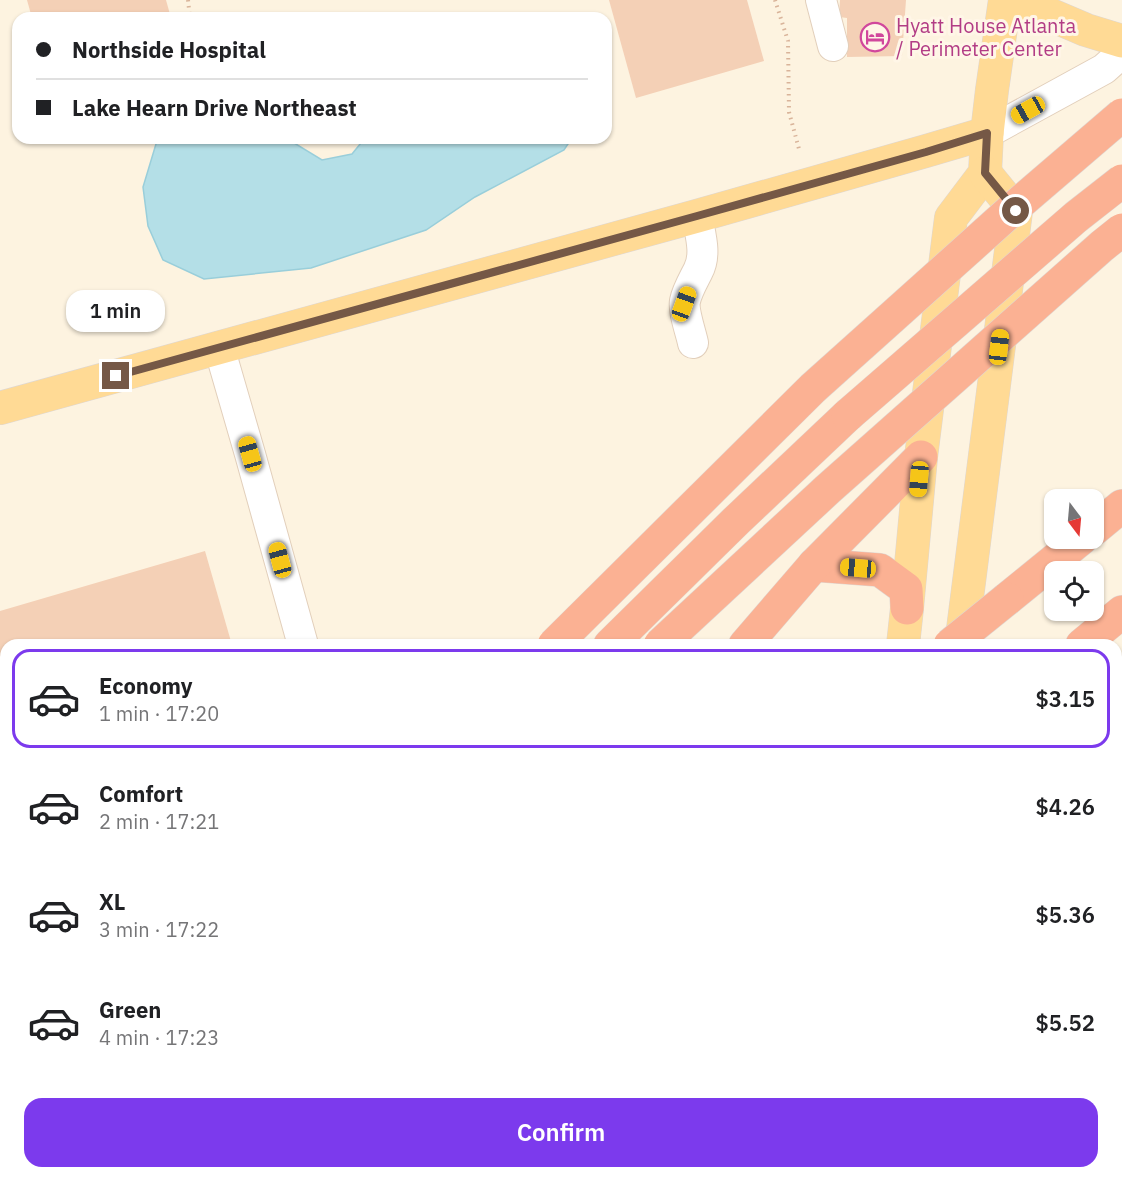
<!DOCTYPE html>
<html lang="en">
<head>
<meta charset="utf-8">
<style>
	:root { --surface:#fff; --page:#f6f6f6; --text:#202124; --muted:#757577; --line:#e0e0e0; --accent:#7c3aed }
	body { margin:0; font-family:"IBM Plex Sans",sans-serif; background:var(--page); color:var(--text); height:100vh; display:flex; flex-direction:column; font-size:22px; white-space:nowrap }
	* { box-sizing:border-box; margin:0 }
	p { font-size:20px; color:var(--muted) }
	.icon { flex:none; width:33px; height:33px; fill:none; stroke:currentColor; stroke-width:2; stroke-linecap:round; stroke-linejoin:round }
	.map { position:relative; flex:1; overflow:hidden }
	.sheet { position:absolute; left:0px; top:639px; width:1122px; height:540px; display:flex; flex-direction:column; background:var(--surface); border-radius:18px 18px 0 0; box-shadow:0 2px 4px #0004 }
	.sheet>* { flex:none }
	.hud { position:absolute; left:12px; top:12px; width:600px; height:132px; border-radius:18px; box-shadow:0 2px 4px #0004; display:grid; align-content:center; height:132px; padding:0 24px; background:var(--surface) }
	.needle { width:39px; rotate:164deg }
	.fabs { position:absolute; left:1044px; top:489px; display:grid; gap:12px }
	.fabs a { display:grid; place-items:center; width:60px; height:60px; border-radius:12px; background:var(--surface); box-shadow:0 2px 4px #0004; font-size:30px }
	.end { position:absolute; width:27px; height:27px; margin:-14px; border:8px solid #755846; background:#fff; box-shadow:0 0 0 3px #fff }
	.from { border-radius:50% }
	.bubble { position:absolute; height:42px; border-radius:18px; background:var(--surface); box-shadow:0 2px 4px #0004; font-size:20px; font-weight:600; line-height:42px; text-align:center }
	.car { position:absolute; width:18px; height:36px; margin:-18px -9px; border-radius:8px; box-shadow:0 0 4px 2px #0007; background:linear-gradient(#f5c518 24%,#345 0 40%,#f5c518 0 76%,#345 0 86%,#f5c518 0) }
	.hud b { display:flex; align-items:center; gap:21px; height:57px; font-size:22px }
	.hud b+b { border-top:2px solid var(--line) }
	.hud i { width:15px; height:15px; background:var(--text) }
	ul { padding:10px 0 0; list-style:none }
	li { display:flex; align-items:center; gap:18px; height:99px; margin:0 12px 9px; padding:0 12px; border:3px solid transparent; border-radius:18px }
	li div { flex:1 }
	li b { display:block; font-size:22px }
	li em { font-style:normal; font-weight:600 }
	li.on { border-color:var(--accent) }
	li>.icon { width:54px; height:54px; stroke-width:1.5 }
	.action { display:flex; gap:12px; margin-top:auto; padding:12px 24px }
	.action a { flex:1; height:69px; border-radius:18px; background:var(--accent); color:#fff; font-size:24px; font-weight:600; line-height:69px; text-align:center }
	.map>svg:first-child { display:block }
	.water { fill:#b4dfe7; stroke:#99ceda; stroke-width:1.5 }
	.building { fill:#f4d0b6 }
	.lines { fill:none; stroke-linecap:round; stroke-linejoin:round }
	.minor-casing { stroke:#e2cfbb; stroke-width:32 }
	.major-casing { stroke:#ded7d3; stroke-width:34 }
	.highway-casing { stroke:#ded7d3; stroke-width:34 }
	.path { stroke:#d9b49a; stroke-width:4; stroke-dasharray:1.5 4.5; stroke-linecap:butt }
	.minor { stroke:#fff; stroke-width:30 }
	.major { stroke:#ffda95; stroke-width:33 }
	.highway { stroke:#fbb193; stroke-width:33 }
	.highway-bridge-casing { stroke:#ded7d3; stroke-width:34; stroke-linecap:butt }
	.highway-bridge { stroke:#fbb193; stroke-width:33 }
	.route { stroke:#755846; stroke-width:8 }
	.labels { text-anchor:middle; stroke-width:6; stroke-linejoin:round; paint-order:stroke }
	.hotel-label { font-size:20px; fill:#b23c85; stroke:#fff6e7; text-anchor:start }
</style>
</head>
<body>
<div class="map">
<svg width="1122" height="1179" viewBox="0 0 1122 1179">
	<rect width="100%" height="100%" fill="#fdf3e0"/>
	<!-- water -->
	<g class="water">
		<polygon points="163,138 286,138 322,160 352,154 365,138 572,138 564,150 475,197 426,230 311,268 204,279 163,260 148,226 143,187 156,144"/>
		<polygon points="1122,1042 1122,1179 1024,1179 1028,1173 1116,1173 1116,1049"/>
	</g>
	<!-- building -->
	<g class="building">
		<polygon points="27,0 166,0 171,18 32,18"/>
		<polygon points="609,0 747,0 764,61 636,98"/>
		<polygon points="840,0 906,0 902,56 847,57 847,18 839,17"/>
		<polygon points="205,551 232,645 6,645 5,749 0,730 0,611"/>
		<polygon points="6,828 6,979 0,981 0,830"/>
	</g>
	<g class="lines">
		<!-- minor casing -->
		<g class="minor-casing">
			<g id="minor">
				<polyline points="821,0 833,46"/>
				<polyline points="987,133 1104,69 1122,53"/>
				<path d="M 693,343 C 691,333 683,311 685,301 C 687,291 693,281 698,271 C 707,254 700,234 697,216"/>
				<polyline points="219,347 250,454 303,645"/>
			</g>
		</g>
		<!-- major casing -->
		<g class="major-casing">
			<g id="major">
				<polyline points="1016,0 1086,30 1122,41"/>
				<polyline points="0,408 697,216 926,151 987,133"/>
				<polyline points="903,645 907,608 921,457 951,218 985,173 987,133 992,90 1005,0"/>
				<polyline points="961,645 1016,211 985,173"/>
				<polyline points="858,1173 860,1179"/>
			</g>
		</g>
		<!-- highway casing -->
		<g class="highway-casing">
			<g id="highway">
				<polyline points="1094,529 1122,506"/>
				<polyline points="814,565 880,570 906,589 907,608"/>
				<polyline points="1007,599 1082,538"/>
				<polyline points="610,645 737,520 848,415"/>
				<polyline points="745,645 814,565 921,457"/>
				<polyline points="1082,645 1122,612"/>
				<polyline points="1116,695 1122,690"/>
				<polyline points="1116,809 1122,804"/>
				<polyline points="0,1152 6,1147"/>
				<polyline points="38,1179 46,1173"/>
				<polyline points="172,1179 178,1173"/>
				<polyline points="254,1179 262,1173"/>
				<polyline points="391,1179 399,1173"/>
				<polyline points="592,1179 600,1173"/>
				<polyline points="778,1179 793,1173"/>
			</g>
		</g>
		<!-- path -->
		<g class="path">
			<polyline points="188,0 190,18"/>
			<polyline points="775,0 788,41 789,112 799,149"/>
			<polyline points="1116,1037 1122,1031"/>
			<polyline points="980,1179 983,1173"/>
		</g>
		<!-- minor -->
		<use href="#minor" class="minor"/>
		<!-- major -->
		<use href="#major" class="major"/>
		<!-- highway -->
		<use href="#highway" class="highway"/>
		<!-- highway-bridge casing -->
		<g class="highway-bridge-casing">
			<g id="highway-bridge">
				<polyline points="848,415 1076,217 1122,181"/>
				<polyline points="554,645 813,388 1016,206 1122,115"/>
				<polyline points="660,645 828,489 1102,246 1122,230"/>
				<polyline points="950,645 1007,599"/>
			</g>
		</g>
		<!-- highway-bridge -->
		<use href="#highway-bridge" class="highway-bridge"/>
	</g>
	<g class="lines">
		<!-- route -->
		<polyline class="route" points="116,376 697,216 926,152 987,133 985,173 1016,211"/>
	</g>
	<!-- icons -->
	<defs>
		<g id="hotel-ring" transform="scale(1.5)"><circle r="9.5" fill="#fff6e7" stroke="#d1479c" stroke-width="1.5"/><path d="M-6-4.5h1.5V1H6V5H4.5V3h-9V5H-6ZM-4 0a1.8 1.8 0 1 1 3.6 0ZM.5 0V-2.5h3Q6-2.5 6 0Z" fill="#d1479c"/></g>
	</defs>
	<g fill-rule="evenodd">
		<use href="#hotel-ring" x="875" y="37"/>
	</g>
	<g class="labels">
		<!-- hotel labels -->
		<g class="hotel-label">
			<text x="896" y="33">Hyatt House Atlanta<tspan x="896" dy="23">/ Perimeter Center</tspan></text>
		</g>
	</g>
</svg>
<div class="fabs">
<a><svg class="needle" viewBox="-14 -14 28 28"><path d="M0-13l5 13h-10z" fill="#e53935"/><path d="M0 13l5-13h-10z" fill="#757577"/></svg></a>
<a><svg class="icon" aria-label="locate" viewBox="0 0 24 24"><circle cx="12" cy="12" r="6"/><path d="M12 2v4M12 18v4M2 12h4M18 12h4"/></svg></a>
</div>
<i class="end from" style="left:1016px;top:211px"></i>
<i class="end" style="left:116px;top:376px"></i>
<div class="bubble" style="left:66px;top:290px;width:99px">1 min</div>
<i class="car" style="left:1028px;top:110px;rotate:241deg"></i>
<i class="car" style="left:684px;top:304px;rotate:20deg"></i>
<i class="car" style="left:999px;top:347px;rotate:7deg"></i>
<i class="car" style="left:250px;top:454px;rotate:344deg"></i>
<i class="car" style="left:919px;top:479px;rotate:185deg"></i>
<i class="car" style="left:280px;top:560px;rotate:345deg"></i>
<i class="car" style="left:858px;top:568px;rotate:275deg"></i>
<div class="hud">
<b><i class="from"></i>Northside Hospital</b>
<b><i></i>Lake Hearn Drive Northeast</b>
</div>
<section class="sheet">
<ul>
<li class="on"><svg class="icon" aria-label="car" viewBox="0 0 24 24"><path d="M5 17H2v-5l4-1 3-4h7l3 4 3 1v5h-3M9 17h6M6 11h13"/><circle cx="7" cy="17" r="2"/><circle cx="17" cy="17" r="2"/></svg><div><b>Economy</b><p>1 min · 17:20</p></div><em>$3.15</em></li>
<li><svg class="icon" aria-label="car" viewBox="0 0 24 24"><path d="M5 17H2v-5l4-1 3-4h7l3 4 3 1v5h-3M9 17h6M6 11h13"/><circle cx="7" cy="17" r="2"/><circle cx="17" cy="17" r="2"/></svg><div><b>Comfort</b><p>2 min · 17:21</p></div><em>$4.26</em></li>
<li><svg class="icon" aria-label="car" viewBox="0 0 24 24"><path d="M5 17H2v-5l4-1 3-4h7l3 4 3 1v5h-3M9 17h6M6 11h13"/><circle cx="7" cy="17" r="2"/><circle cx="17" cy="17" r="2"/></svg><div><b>XL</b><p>3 min · 17:22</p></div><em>$5.36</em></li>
<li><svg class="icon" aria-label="car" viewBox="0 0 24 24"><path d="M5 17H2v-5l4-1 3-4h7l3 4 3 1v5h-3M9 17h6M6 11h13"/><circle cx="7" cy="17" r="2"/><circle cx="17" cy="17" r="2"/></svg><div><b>Green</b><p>4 min · 17:23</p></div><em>$5.52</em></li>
</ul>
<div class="action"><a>Confirm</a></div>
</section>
</div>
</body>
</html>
